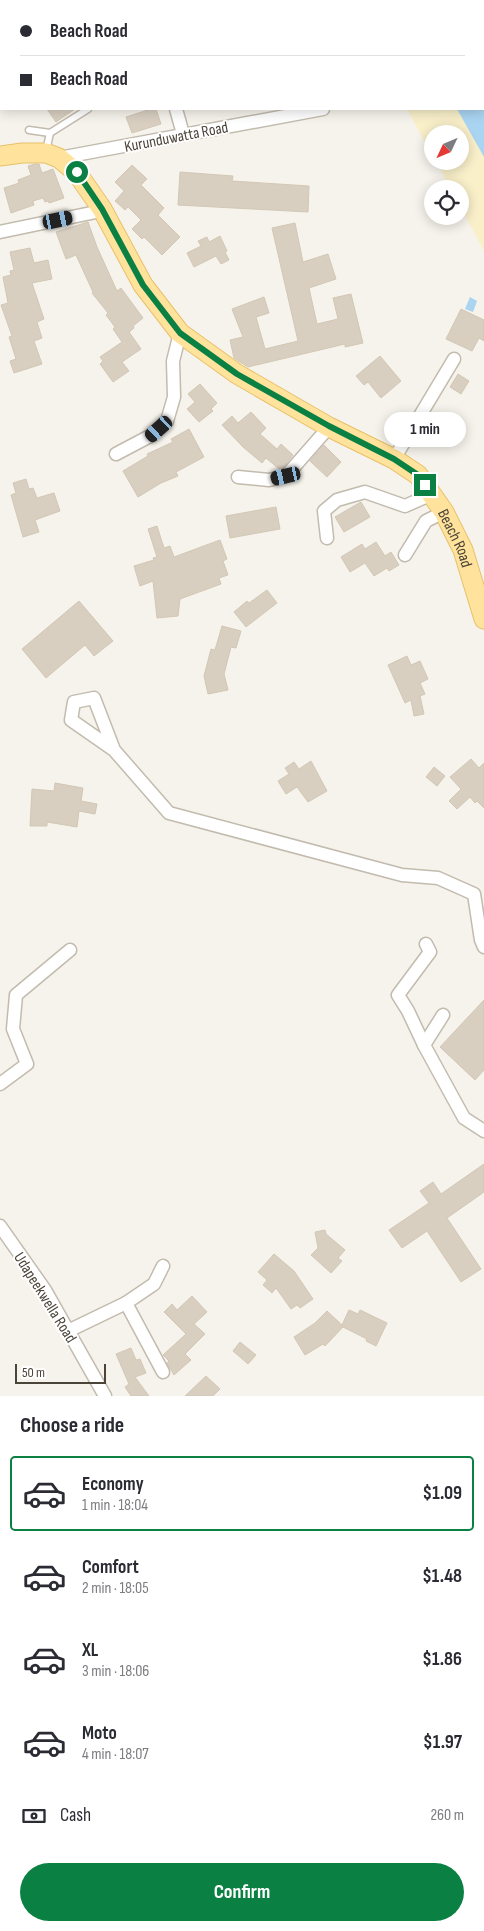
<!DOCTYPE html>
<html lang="en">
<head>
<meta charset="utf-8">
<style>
	:root { --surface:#fff; --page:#f7f7f7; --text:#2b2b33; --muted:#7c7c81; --line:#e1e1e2; --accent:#0b8043 }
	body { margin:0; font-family:"Sofia Sans Condensed",sans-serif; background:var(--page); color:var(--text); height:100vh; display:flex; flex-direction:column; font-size:19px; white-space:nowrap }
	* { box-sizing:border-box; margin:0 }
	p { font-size:16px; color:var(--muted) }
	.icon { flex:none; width:28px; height:28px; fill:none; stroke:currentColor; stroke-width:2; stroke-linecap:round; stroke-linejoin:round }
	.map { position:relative; height:1396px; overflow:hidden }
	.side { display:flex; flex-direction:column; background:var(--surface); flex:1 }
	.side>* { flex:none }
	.guide { position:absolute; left:0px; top:0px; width:485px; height:110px; box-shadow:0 2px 12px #0003; display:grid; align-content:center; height:110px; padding:0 20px; background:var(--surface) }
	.needle { width:32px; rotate:226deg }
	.tools { position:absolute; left:424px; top:125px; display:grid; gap:10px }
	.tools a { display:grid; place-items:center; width:45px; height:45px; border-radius:50%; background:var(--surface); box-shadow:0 2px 12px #0003; font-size:25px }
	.scale { position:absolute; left:15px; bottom:12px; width:91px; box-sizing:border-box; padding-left:5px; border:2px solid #4b4439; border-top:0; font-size:14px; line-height:18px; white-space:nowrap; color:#4b4439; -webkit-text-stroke:4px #fff; paint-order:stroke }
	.end { position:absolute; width:22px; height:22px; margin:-11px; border:6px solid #0b8043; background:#fff; box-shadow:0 0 0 2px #fff }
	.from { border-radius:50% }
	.bubble { position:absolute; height:35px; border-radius:18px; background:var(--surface); box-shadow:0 2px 12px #0003; font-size:16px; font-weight:700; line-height:35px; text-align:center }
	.car { position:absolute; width:15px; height:30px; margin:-15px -8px; border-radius:6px; box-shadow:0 0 4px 1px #0007; background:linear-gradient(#222 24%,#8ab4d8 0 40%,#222 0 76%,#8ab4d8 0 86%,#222 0) }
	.guide b { display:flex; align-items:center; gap:18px; height:48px; font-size:19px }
	.guide b+b { border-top:1px solid var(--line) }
	.guide i { width:12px; height:12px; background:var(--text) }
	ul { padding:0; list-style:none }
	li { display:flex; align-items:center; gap:15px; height:75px; margin:0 10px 8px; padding:0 10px; border:2px solid transparent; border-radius:5px }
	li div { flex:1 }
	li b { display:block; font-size:19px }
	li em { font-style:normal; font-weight:700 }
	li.active { border-color:var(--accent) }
	li>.icon { width:45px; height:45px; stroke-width:1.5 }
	h2 { padding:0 20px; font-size:22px; line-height:60px }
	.pay { display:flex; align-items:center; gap:12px; height:55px; padding:0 20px; font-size:19px }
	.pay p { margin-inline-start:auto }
	.action { display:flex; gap:10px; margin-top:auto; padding:10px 20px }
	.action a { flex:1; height:58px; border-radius:30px; background:var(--accent); color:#fff; font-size:20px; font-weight:700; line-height:58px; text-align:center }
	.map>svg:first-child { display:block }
	.sand { fill:#f9efc9 }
	.water { fill:#a9d4f2 }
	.building { fill:#d8cfc1; stroke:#d3c7b4 }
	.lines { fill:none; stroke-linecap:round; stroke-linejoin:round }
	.lane-casing { stroke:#c2bbae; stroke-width:9 }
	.street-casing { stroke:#c2bbae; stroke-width:15 }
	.primary-casing { stroke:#e6c16a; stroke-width:21 }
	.lane { stroke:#fff; stroke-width:6 }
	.street { stroke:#fff; stroke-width:12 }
	.primary { stroke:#ffe39c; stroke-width:19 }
	.route { stroke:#0b8043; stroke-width:6 }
	.labels { text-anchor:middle; stroke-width:4; stroke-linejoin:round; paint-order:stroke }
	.street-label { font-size:16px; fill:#4b4439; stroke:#fff }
</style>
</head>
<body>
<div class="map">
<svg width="484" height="1396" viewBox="0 0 484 1396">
	<rect width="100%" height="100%" fill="#f6f3ec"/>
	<!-- sand -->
	<polygon class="sand" points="407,109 457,109 484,157 484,251 460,206 460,189 451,189 436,161 460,161 460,134 432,134 432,155"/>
	<!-- water -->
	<g class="water">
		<polygon points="396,0 484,0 484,157 457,109 484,109 484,1"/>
		<polygon points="470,297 477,301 473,312 465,309"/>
	</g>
	<!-- building -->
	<g class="building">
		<polygon points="47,109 75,109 56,122"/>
		<polygon points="151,109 156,109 161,124 132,133 126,117"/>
		<polygon points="35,164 39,164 42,173 53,169 64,198 49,203 48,201 45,202 43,198 33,201 34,205 11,213 4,188 19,183 18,180 31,175 28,166"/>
		<polygon points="132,165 147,179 141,185 164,208 158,215 180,237 162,255 144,237 142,239 132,229 141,220 128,207 125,210 115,201 124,191 115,182"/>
		<polygon points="180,172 233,176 232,181 309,186 308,212 178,205"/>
		<polygon points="88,222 97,247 117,291 121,288 143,318 133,326 134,328 129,332 141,349 122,362 129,371 113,382 100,364 103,361 100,357 122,342 113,329 115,327 106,315 108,313 92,293 93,292 76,255 66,259 56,232"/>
		<polygon points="295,223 303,262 328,254 336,279 309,288 317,324 338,319 333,298 351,294 363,343 345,347 345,344 248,367 234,358 230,340 243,337 232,309 264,297 269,313 256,317 265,349 298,341 272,228"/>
		<polygon points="220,236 227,251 225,252 229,260 221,264 216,256 194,267 187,253 201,246 198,241 207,237 209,242"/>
		<polygon points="30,248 34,263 48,260 52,279 32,283 44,319 37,322 42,338 34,341 42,364 14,373 10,361 16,359 9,337 12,336 1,305 8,303 3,277 11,275 10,271 14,270 10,252"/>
		<polygon points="461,309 484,320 484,341 479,338 472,351 446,339"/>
		<polygon points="380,356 401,381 381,398 368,382 364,385 356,376"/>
		<polygon points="458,374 469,381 461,394 450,387"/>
		<polygon points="200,384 217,403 211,409 213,411 199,422 187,409 195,402 188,394"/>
		<polygon points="251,412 266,428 260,434 277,449 281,444 293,455 282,469 279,469 266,458 262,463 243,447 222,425 232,416 238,423"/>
		<polygon points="189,429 204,457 176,472 178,476 161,483 138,497 123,471 148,456 147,454 173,442 171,439"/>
		<polygon points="324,445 341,462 327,477 310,461"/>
		<polygon points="26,479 29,489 33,488 37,498 54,493 60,511 35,520 39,532 23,537 11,495 16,493 13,483"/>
		<polygon points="361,502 370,517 344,532 335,517"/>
		<polygon points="276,507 280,529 230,538 226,516"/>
		<polygon points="157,526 164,548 170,546 174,557 220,540 227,559 223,561 228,575 219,578 221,584 180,599 178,616 157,618 153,581 140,586 134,566 154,560 153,558 157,557 148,529"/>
		<polygon points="376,542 385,556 391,552 399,565 389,571 387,568 374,576 365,563 350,572 341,557 362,544 365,549"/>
		<polygon points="267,590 277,603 246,627 234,612 247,601 249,603"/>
		<polygon points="79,601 113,641 94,656 85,645 46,678 22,649"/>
		<polygon points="222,626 241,631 236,648 231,647 224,674 228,690 208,694 204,676 211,649 215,650"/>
		<polygon points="407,656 411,665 420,661 428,679 420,683 425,694 420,696 424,714 414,716 411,700 405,703 388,665"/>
		<polygon points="471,759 479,768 484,763 484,808 477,801 475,803 470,797 457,809 449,801 461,789 450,777"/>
		<polygon points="311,761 327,791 308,802 297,787 286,794 278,781 289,774 285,768 294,762 299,769"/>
		<polygon points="434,767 445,776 437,786 426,777"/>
		<polygon points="55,783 83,788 81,801 97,804 95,814 79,811 77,827 47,822 47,826 30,826 32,789 54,791"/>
		<polygon points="484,1000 484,1070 475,1080 440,1047"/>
		<polygon points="484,1164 484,1192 447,1218 481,1269 461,1282 427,1231 402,1248 389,1230 429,1203 420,1191 433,1182 441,1194"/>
		<polygon points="325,1230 326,1234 345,1250 338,1258 342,1261 331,1273 311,1255 318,1248 315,1232"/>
		<polygon points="274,1254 294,1271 313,1299 300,1308 297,1305 291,1309 276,1288 272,1293 263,1285 267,1280 258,1272"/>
		<polygon points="192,1296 207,1312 194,1324 205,1334 185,1354 191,1360 174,1375 167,1363 169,1361 163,1355 186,1334 164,1312 172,1304 177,1310"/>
		<polygon points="349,1310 358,1314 360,1310 387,1323 376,1346 366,1341 367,1339 343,1327 325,1346 323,1344 305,1355 294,1337 315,1323 327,1311 342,1325"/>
		<polygon points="240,1342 256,1355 248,1364 233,1351"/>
		<polygon points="131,1348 136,1360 140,1359 146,1373 135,1377 149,1396 131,1396 125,1387 129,1384 116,1354"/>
		<polygon points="206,1376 220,1389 213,1396 185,1396"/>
	</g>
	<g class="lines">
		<!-- lane casing -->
		<g class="lane-casing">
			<g id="lane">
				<polyline points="29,130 50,133 88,109"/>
				<polyline points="46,151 50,133"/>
			</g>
		</g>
		<!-- street casing -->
		<g class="street-casing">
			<g id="street">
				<polyline points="151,0 151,1"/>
				<polyline points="21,1 27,0"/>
				<polyline points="0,2 1,2"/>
				<polyline points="176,109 183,134"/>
				<polyline points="59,158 323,109"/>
				<polyline points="0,232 96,212 102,209"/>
				<polyline points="116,454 150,436 167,421 174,397 173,361 180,333"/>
				<polyline points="394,459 454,359"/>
				<polyline points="238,477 269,480 286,476 329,427"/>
				<polyline points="327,538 324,511 337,500 365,492 405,506 432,494"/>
				<polyline points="405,555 426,521 444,512"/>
				<polyline points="114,750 94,698 74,702 71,720 114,750 169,813 402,875 438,878 474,894 481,940 484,947"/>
				<polyline points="443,1015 424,1045 464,1118 484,1131"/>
				<polyline points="424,1045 408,1011 398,995 430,952 426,944"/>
				<polyline points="0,1084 27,1064 13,1029 16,995 70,950"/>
				<polyline points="0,1226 45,1290 105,1396"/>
				<polyline points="126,1303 163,1372"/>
				<polyline points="68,1331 126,1303 154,1284 163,1266"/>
			</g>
		</g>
		<!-- primary casing -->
		<g class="primary-casing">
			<g id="primary">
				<path id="s1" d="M 0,156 L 22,153 L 46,153 L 59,158 L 77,173 L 102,209 L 143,285 L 180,333 L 237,374 L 329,427 L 394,459 L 418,475 L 444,512 L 463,550 L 484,619"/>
			</g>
		</g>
		<!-- lane -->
		<use href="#lane" class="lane"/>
		<!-- street -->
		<use href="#street" class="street"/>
		<!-- primary -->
		<use href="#primary" class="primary"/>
	</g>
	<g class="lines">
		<!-- route -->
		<polyline class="route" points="77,172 102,209 143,285 180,333 237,374 329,426 394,459 418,475 425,485"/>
	</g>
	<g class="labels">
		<!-- street labels -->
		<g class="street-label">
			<text transform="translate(176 136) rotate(-11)" y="6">Kurunduwatta Road</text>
			<text dy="6" stroke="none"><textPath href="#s1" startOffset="626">Beach Road</textPath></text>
			<text transform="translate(46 1297) rotate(58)" y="6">Udapeekwella Road</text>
		</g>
	</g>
</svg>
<div class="tools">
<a><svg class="needle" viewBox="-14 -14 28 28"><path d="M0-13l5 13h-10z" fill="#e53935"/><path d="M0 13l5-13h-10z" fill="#7c7c81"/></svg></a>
<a><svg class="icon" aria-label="locate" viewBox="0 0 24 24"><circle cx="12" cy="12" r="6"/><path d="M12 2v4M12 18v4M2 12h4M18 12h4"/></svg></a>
</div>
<div class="scale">50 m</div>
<i class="end from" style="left:77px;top:172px"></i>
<i class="end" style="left:425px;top:485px"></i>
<div class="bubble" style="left:384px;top:412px;width:82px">1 min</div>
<i class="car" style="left:58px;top:220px;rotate:78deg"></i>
<i class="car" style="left:159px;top:429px;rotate:228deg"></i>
<i class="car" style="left:286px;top:476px;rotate:257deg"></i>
<div class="guide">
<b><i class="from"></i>Beach Road</b>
<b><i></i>Beach Road</b>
</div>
</div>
<section class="side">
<h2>Choose a ride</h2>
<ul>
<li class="active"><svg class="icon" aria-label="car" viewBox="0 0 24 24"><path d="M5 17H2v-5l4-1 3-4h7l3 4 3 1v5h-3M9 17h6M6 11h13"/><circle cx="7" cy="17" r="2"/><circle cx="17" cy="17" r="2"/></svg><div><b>Economy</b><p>1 min · 18:04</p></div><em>$1.09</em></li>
<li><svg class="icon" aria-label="car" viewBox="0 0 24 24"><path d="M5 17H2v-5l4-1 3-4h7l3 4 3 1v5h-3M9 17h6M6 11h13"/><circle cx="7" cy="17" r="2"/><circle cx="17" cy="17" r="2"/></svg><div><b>Comfort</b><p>2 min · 18:05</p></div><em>$1.48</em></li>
<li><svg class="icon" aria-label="car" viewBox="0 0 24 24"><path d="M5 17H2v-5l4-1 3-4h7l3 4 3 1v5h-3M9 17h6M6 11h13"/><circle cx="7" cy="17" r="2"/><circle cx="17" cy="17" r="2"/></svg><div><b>XL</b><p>3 min · 18:06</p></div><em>$1.86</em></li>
<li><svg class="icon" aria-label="car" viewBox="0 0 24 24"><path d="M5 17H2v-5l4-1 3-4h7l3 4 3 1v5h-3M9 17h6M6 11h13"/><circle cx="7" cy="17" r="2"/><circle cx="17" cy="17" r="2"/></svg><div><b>Moto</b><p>4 min · 18:07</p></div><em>$1.97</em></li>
</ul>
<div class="pay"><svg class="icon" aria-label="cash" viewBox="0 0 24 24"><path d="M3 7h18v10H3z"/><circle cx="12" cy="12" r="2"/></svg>Cash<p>260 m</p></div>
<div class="action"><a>Confirm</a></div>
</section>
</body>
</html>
